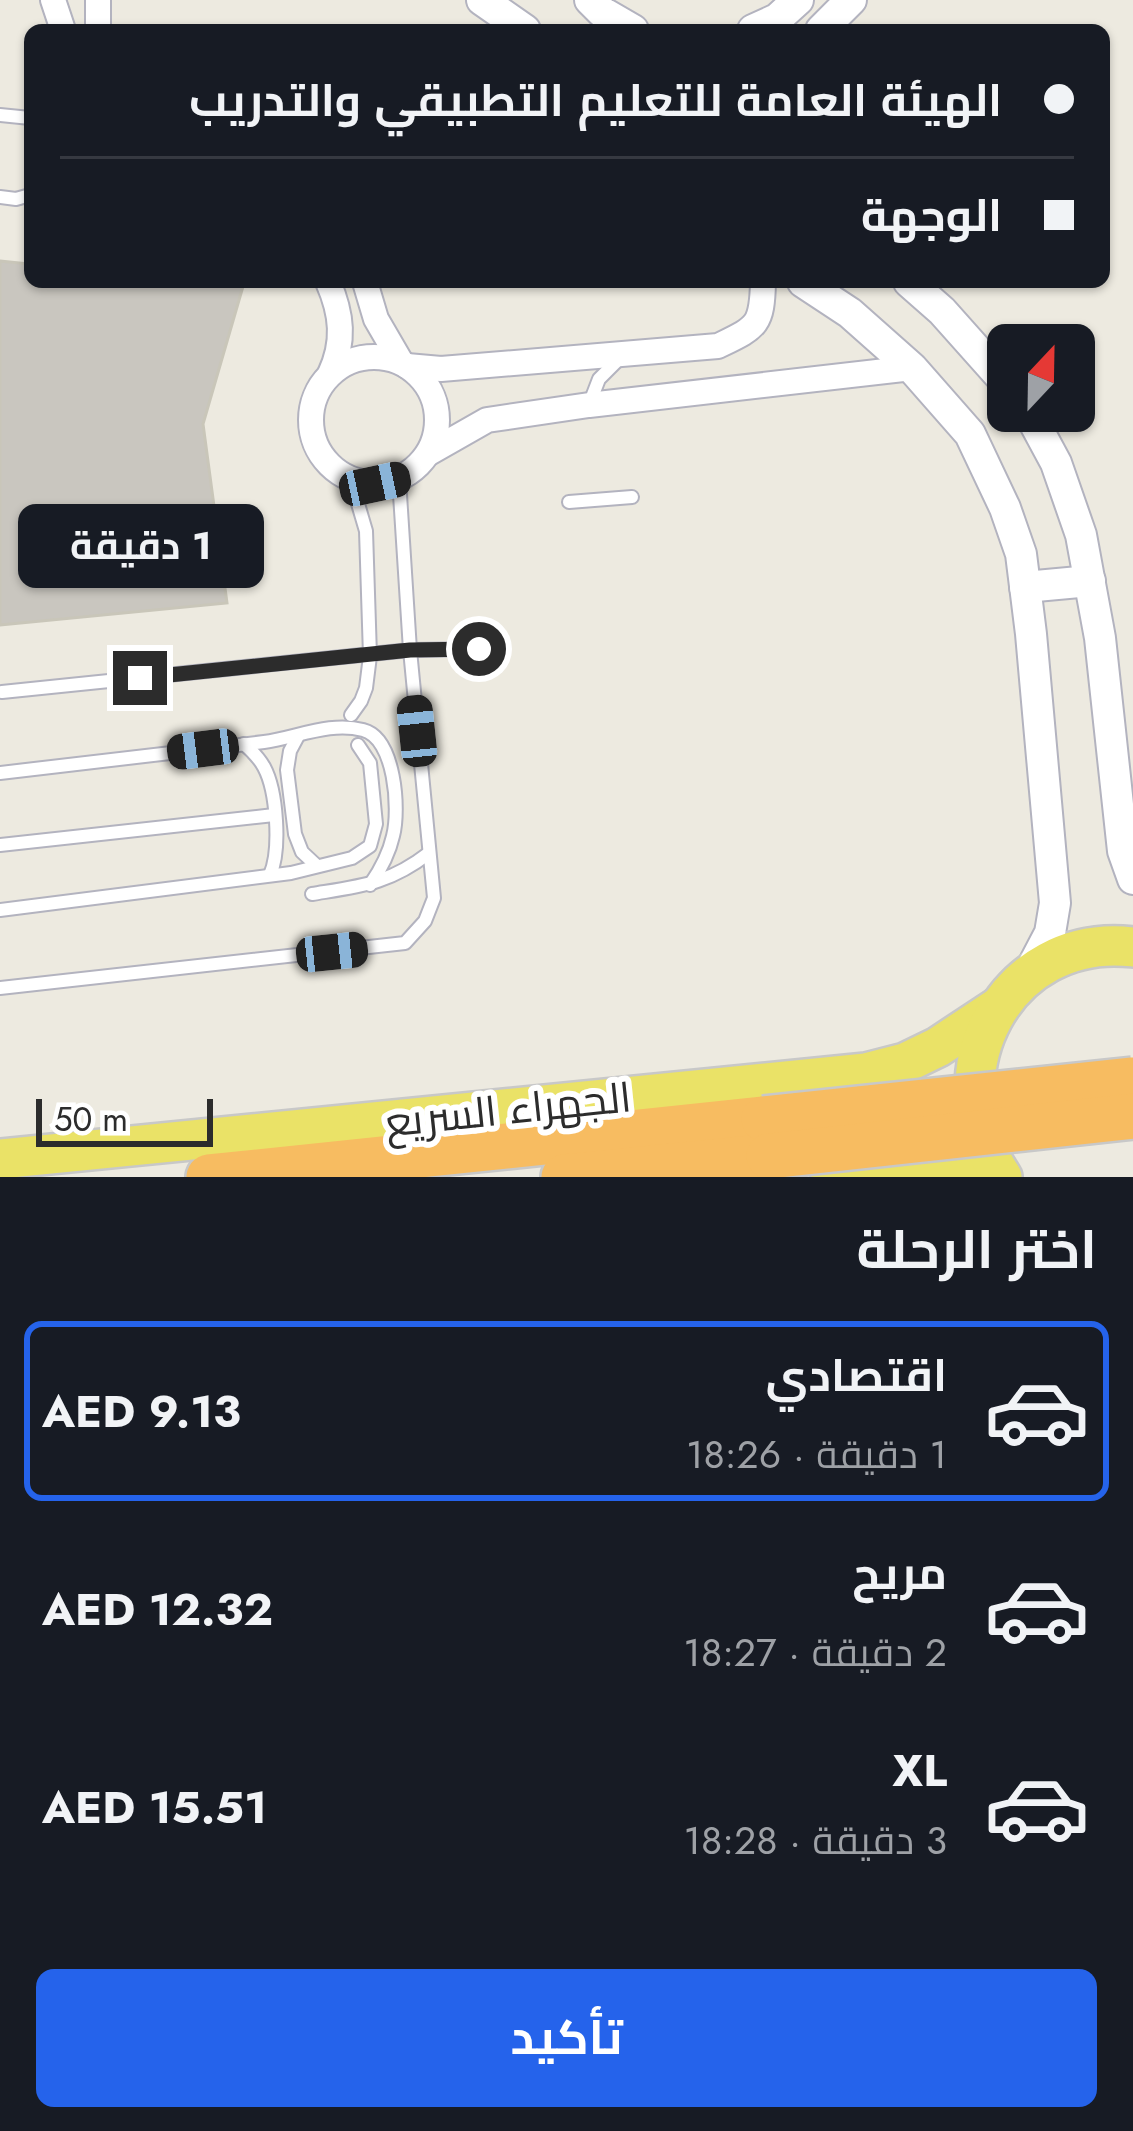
<!DOCTYPE html>
<html lang="ar">
<head>
<meta charset="utf-8">
<style>
	:root { --surface:#171b24; --page:#242831; --text:#f1f3f6; --muted:#9ea1a6; --line:#363941; --accent:#2563eb }
	body { margin:0; font-family:Jost,Cairo,sans-serif; background:var(--page); color:var(--text); direction:rtl; height:100vh; display:flex; flex-direction:column; font-size:45px; white-space:nowrap }
	* { box-sizing:border-box; margin:0 }
	p { font-size:39px; color:var(--muted) }
	.icon { flex:none; width:66px; height:66px; fill:none; stroke:currentColor; stroke-width:2; stroke-linecap:round; stroke-linejoin:round }
	.map { position:relative; height:1177px; overflow:hidden; direction:ltr }
	.details { display:flex; flex-direction:column; background:var(--surface); flex:1 }
	.details>* { flex:none }
	.top-card { position:absolute; left:24px; top:24px; width:1086px; height:264px; border-radius:18px; box-shadow:0 3px 9px #0004; direction:rtl; display:grid; align-content:center; height:264px; padding:0 36px; background:var(--surface) }
	.needle { width:78px; rotate:22deg }
	.fabs { position:absolute; left:987px; top:324px; display:grid; gap:24px }
	.fabs a { display:grid; place-items:center; width:108px; height:108px; border-radius:18px; background:var(--surface); box-shadow:0 3px 9px #0004; font-size:60px }
	.scale { position:absolute; left:36px; bottom:30px; width:177px; box-sizing:border-box; padding-left:12px; border:6px solid #2c2c2c; border-top:0; font-size:33px; line-height:42px; white-space:nowrap; color:#2c2c2c; -webkit-text-stroke:9px #fff; paint-order:stroke }
	.end { position:absolute; width:54px; height:54px; margin:-27px; border:15px solid #2c2c2c; background:#fff; box-shadow:0 0 0 6px #fff }
	.from { border-radius:50% }
	.bubble { position:absolute; height:84px; border-radius:18px; background:var(--surface); box-shadow:0 3px 9px #0004; font-size:39px; font-weight:700; line-height:84px; text-align:center; direction:rtl }
	.car { position:absolute; width:36px; height:72px; margin:-36px -18px; border-radius:15px; box-shadow:0 0 9px 3px #0007; background:linear-gradient(#222 24%,#8ab4d8 0 40%,#222 0 76%,#8ab4d8 0 86%,#222 0) }
	.top-card b { display:flex; align-items:center; gap:42px; height:114px; font-size:45px }
	.top-card b+b { border-top:3px solid var(--line) }
	.top-card i { width:30px; height:30px; background:var(--text) }
	ul { padding:0; list-style:none }
	li { display:flex; align-items:center; gap:36px; height:180px; margin:0 24px 18px; padding:0 12px; border:6px solid transparent; border-radius:18px }
	li div { flex:1 }
	li b { display:block; font-size:45px }
	li em { font-style:normal; font-weight:700 }
	li.current { border-color:var(--accent) }
	li>.icon { width:108px; height:108px; stroke-width:1.5 }
	h2 { padding:0 36px; font-size:54px; line-height:144px }
	.primary-button { display:flex; gap:24px; margin-top:auto; padding:24px 36px }
	.primary-button a { flex:1; height:138px; border-radius:18px; background:var(--accent); color:#fff; font-size:48px; font-weight:700; line-height:138px; text-align:center }
	.map>svg:first-child { display:block }
	.building { fill:#c9c6bf; stroke:#c9c6b9; stroke-width:3 }
	.lines { fill:none; stroke-linecap:round; stroke-linejoin:round }
	.service-casing { stroke:#b3b3bf; stroke-width:16 }
	.minor-casing { stroke:#b3b3bf; stroke-width:28 }
	.tertiary-casing { stroke:#b3b3bf; stroke-width:34 }
	.primary-casing { stroke:#c8c8c8; stroke-width:44 }
	.motorway-casing { stroke:#c8c8c8; stroke-width:50 }
	.service { stroke:#fff; stroke-width:12 }
	.minor { stroke:#fff; stroke-width:24 }
	.tertiary { stroke:#fff; stroke-width:30 }
	.primary { stroke:#eae267; stroke-width:39 }
	.motorway { stroke:#f7bc61; stroke-width:45 }
	.motorway-bridge-casing { stroke:#c8c8c8; stroke-width:50; stroke-linecap:butt }
	.motorway-bridge { stroke:#f7bc61; stroke-width:45 }
	.route { stroke:#2c2c2c; stroke-width:15 }
	.labels { text-anchor:middle; stroke-width:12; stroke-linejoin:round; paint-order:stroke }
	.street-label { font-size:42px; fill:#2c2c2c; stroke:#fff }
</style>
</head>
<body>
<div class="map">
<svg width="1133" height="1177" viewBox="0 0 1133 1177">
	<rect width="100%" height="100%" fill="#edeae0"/>
	<!-- building -->
	<polygon class="building" points="0,261 30,264 30,282 244,283 203,424 227,603 0,625"/>
	<g class="lines">
		<!-- service casing -->
		<g class="service-casing">
			<g id="service">
				<polyline points="0,115 30,118"/>
				<polyline points="0,197 16,199 30,195"/>
				<polyline points="589,405 599,379 618,360"/>
				<polyline points="351,480 366,531 370,656 366,688 361,701 351,715"/>
				<polyline points="569,502 632,497"/>
				<polyline points="2,692 410,650 479,649"/>
				<polyline points="298,736 290,751 287,770 295,834 302,852 317,866"/>
				<path d="M 244,744 C 252,751 259,758 264,767 C 277,791 281,850 270,875"/>
				<path d="M 0,773 C 88,763 176,753 264,742 C 296,738 330,721 363,730 C 395,738 400,809 393,836 C 389,854 381,869 370,885"/>
				<polyline points="0,845 274,815"/>
				<path d="M 312,894 C 361,886 389,884 429,853"/>
				<polyline points="0,910 291,873 352,858 370,846 376,824 370,763 358,745"/>
				<polyline points="0,988 405,943 425,921 434,898 410,650 399,479"/>
			</g>
		</g>
		<!-- minor casing -->
		<g class="minor-casing">
			<g id="minor">
				<polyline points="53,0 63,30"/>
				<polyline points="98,30 98,0"/>
				<path d="M 328,282 C 342,314 345,342 330,374"/>
				<polyline points="365,282 376,319 401,362"/>
				<circle cx="374" cy="420" r="63"/>
				<path d="M 407,366 L 441,369 L 718,346 C 757,327 762,326 763,282"/>
				<polyline points="429,453 487,420 589,405 912,368"/>
			</g>
		</g>
		<!-- tertiary casing -->
		<g class="tertiary-casing">
			<g id="tertiary">
				<polyline points="482,0 525,30"/>
				<polyline points="590,0 602,12 633,30"/>
				<polyline points="753,30 777,19 798,0"/>
				<polyline points="821,30 851,0"/>
				<polyline points="803,282 850,313 912,368 970,434 1005,508 1021,554 1031,634 1055,903 1050,933 1028,975"/>
				<polyline points="909,282 942,311 1008,385"/>
				<polyline points="1028,411 1056,463 1081,535 1100,638 1123,851 1133,879"/>
				<polyline points="1025,587 1090,581"/>
			</g>
		</g>
		<!-- primary casing -->
		<g class="primary-casing">
			<g id="primary">
				<polyline points="0,1159 866,1073 905,1063 938,1047 1000,1006"/>
				<polyline points="831,1177 930,1167 974,1177"/>
				<path d="M 1002,1177 C 932,1074 1005,932 1133,947"/>
			</g>
		</g>
		<!-- motorway casing -->
		<g class="motorway-casing">
			<g id="motorway">
				<polyline points="209,1177 764,1119"/>
				<polyline points="564,1177 769,1156"/>
			</g>
		</g>
		<!-- service -->
		<use href="#service" class="service"/>
		<!-- minor -->
		<use href="#minor" class="minor"/>
		<!-- tertiary -->
		<use href="#tertiary" class="tertiary"/>
		<!-- primary -->
		<use href="#primary" class="primary"/>
		<!-- motorway -->
		<use href="#motorway" class="motorway"/>
		<!-- motorway-bridge casing -->
		<g class="motorway-bridge-casing">
			<g id="motorway-bridge">
				<polyline points="764,1119 1133,1080"/>
				<polyline points="769,1156 1133,1116"/>
			</g>
		</g>
		<!-- motorway-bridge -->
		<use href="#motorway-bridge" class="motorway-bridge"/>
	</g>
	<g class="lines">
		<!-- route -->
		<polyline class="route" points="140,678 410,650 479,649"/>
	</g>
	<g class="labels">
		<!-- street labels -->
		<g class="street-label">
			<text transform="translate(508 1109) rotate(-6)" y="15">الجهراء السريع</text>
		</g>
	</g>
</svg>
<div class="fabs">
<a><svg class="needle" viewBox="-14 -14 28 28"><path d="M0-13l5 13h-10z" fill="#e53935"/><path d="M0 13l5-13h-10z" fill="#9ea1a6"/></svg></a>
</div>
<div class="scale">50 m</div>
<i class="end from" style="left:479px;top:649px"></i>
<i class="end" style="left:140px;top:678px"></i>
<div class="bubble" style="left:18px;top:504px;width:246px">1 دقيقة</div>
<i class="car" style="left:375px;top:484px;rotate:78deg"></i>
<i class="car" style="left:417px;top:731px;rotate:354deg"></i>
<i class="car" style="left:203px;top:749px;rotate:263deg"></i>
<i class="car" style="left:332px;top:952px;rotate:84deg"></i>
<div class="top-card">
<b><i class="from"></i>الهيئة العامة للتعليم التطبيقي والتدريب</b>
<b><i></i>الوجهة</b>
</div>
</div>
<section class="details">
<h2>اختر الرحلة</h2>
<ul>
<li class="current"><svg class="icon" aria-label="car" viewBox="0 0 24 24"><path d="M5 17H2v-5l4-1 3-4h7l3 4 3 1v5h-3M9 17h6M6 11h13"/><circle cx="7" cy="17" r="2"/><circle cx="17" cy="17" r="2"/></svg><div><b>اقتصادي</b><p>1 دقيقة · 18:26</p></div><em>AED 9.13</em></li>
<li><svg class="icon" aria-label="car" viewBox="0 0 24 24"><path d="M5 17H2v-5l4-1 3-4h7l3 4 3 1v5h-3M9 17h6M6 11h13"/><circle cx="7" cy="17" r="2"/><circle cx="17" cy="17" r="2"/></svg><div><b>مريح</b><p>2 دقيقة · 18:27</p></div><em>AED 12.32</em></li>
<li><svg class="icon" aria-label="car" viewBox="0 0 24 24"><path d="M5 17H2v-5l4-1 3-4h7l3 4 3 1v5h-3M9 17h6M6 11h13"/><circle cx="7" cy="17" r="2"/><circle cx="17" cy="17" r="2"/></svg><div><b>XL</b><p>3 دقيقة · 18:28</p></div><em>AED 15.51</em></li>
</ul>
<div class="primary-button"><a>تأكيد</a></div>
</section>
</body>
</html>
